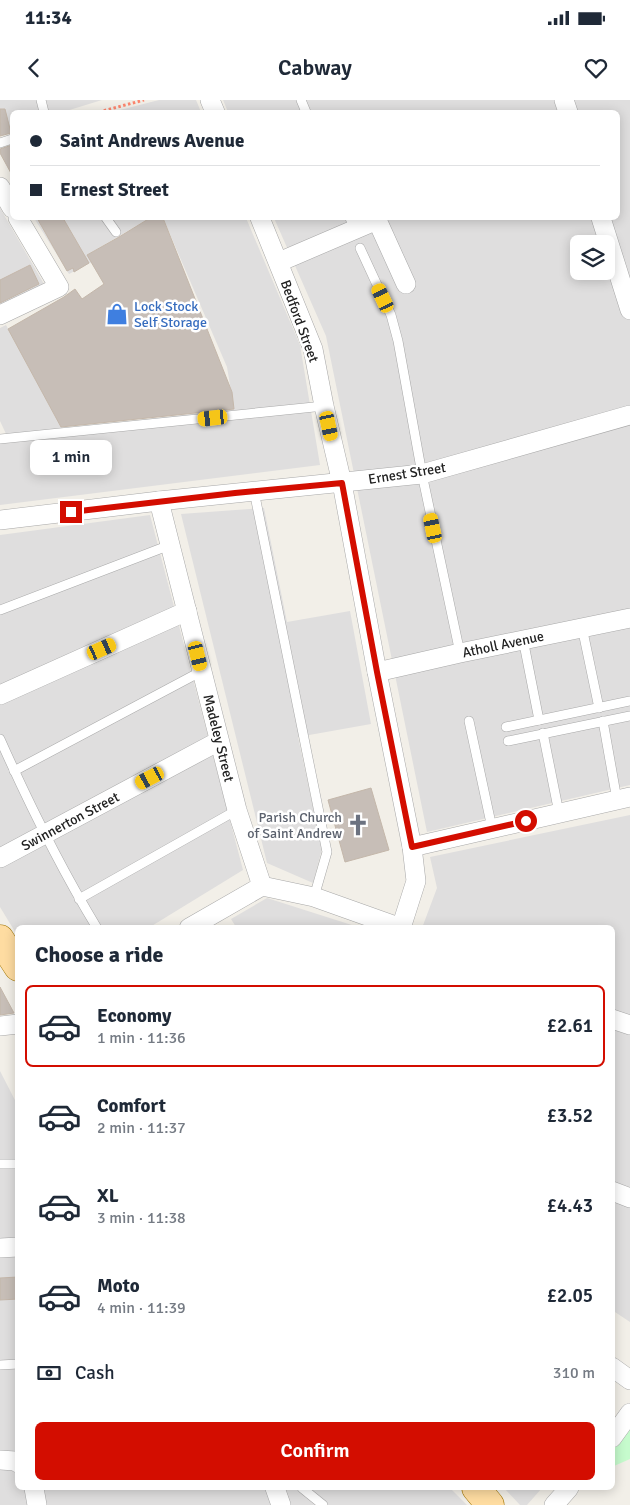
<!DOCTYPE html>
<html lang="en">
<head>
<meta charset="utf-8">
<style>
	:root { --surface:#fff; --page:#f2f2f3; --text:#1f2937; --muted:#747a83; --line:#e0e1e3; --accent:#d30d00 }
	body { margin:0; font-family:Signika,sans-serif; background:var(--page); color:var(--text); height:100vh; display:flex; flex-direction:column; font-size:19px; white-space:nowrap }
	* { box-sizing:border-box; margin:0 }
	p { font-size:16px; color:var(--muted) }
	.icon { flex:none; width:28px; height:28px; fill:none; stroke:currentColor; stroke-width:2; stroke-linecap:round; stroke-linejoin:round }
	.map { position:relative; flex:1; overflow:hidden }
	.panel { position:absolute; left:15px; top:825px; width:600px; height:565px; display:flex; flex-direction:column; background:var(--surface); border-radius:8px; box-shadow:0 2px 12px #0003 }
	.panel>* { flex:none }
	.guide { position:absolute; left:10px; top:10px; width:610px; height:110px; border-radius:8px; box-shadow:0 2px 12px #0003; display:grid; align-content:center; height:110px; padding:0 20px; background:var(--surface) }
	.fabs { position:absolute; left:570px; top:135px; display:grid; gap:10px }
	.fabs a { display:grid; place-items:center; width:45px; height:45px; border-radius:8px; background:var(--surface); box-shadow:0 2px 12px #0003; font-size:25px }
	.end { position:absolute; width:22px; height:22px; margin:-11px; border:6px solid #d30d00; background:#fff; box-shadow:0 0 0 2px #fff }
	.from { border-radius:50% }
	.bubble { position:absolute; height:35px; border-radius:8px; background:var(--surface); box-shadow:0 2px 12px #0003; font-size:16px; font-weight:600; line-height:35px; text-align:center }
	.car { position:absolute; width:15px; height:30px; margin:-15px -8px; border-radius:6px; box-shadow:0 0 4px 1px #0007; background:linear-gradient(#f5c518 24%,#345 0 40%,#f5c518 0 76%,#345 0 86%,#f5c518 0) }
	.guide b { display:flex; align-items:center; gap:18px; height:48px; font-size:19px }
	.guide b+b { border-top:1px solid var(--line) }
	.guide i { width:12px; height:12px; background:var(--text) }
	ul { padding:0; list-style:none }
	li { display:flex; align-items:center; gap:15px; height:82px; margin:0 10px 8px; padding:0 10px; border:2px solid transparent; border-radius:8px }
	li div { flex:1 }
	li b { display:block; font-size:19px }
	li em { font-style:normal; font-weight:600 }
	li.selected { border-color:var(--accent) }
	li>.icon { width:45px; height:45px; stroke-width:1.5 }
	h2 { padding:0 20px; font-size:22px; line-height:60px }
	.pay { display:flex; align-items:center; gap:12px; height:55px; padding:0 20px; font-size:19px }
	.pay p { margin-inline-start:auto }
	.primary-button { display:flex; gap:10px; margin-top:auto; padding:10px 20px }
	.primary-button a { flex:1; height:58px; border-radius:8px; background:var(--accent); color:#fff; font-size:20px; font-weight:600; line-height:58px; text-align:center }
	.status { display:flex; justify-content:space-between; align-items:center; height:35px; padding:0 25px; background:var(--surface); direction:ltr }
	.status svg { height:14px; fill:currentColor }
	header { display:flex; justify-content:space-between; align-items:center; height:65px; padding:0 20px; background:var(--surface); font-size:22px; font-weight:600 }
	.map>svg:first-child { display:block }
	.residential { fill:#dfdede; fill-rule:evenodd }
	.park { fill:#c6fbcd }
	.building { fill:#c7beb7; stroke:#c4b7aa }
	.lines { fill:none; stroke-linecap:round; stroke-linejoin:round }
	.lane-casing { stroke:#a8a8a8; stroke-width:10 }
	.street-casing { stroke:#a8a8a8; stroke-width:20 }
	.primary-casing { stroke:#9f7400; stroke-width:29 }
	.path { stroke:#fd866e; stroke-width:3; stroke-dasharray:2.5 2.5; stroke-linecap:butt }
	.lane { stroke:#fff; stroke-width:9 }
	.street { stroke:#fff; stroke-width:19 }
	.primary { stroke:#fedca1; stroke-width:28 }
	.route { stroke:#d30d00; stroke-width:6 }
	.labels { text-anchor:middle; stroke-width:5; stroke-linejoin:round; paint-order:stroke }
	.shop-label { font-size:14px; fill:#366cbe; stroke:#fff; text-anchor:start }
	.street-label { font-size:14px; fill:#212121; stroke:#fff }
	.worship-label { font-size:14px; fill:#5b616d; stroke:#fff; text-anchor:end }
</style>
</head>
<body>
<div class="status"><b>11:34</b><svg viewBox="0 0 49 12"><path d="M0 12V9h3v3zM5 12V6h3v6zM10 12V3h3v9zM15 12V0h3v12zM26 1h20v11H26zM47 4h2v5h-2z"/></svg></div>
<header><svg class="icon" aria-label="back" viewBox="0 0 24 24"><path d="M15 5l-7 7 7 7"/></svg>Cabway<svg class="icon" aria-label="heart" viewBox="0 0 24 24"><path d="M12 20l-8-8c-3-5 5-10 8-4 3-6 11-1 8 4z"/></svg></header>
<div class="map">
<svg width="630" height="1405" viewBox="0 0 630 1405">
	<rect width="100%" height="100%" fill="#f2efe8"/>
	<!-- residential -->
	<g class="residential">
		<polygon points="0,0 102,0 63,12 12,12 12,30 0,34"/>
		<polygon points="159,0 196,0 201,12 117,12 116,11"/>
		<path d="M 223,0 L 630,0 L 630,685 L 427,732 L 326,236 L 274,118 L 618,118 L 618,12 L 228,12 ZM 579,144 L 606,144 L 606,171 L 579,171 Z"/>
		<polygon points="0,108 44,184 0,205"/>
		<polygon points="34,118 150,118 87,155 92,162 69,174"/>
		<polygon points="163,118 246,118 300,245 320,365 0,405 0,336 7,336 0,321 0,228 6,225 62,329 234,309 227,267"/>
		<polygon points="264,408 287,522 350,511 371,624 298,637 322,749 313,783 267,763 181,414"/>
		<polygon points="150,415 243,770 150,827 18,828 17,835 0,807 0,435"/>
		<polygon points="630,715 630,1222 612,1210 612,828 422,828 437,788 430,757"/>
		<polygon points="267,798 358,827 236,827 231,819"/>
		<polygon points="0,971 18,1006 18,1388 450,1388 467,1405 0,1405"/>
		<polygon points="504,1388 542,1388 527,1405 520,1405"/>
	</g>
	<!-- park -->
	<polygon class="park" points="630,1313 630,1359 614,1366 616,1333"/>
	<!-- building -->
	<g class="building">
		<polygon points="0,9 5,9 11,33 0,36"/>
		<polygon points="12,45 12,75 0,53 0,49"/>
		<polygon points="37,118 63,118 89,163 74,172 73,168 67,171"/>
		<polygon points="150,118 163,118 232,292 234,309 61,327 8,229 64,197 75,189 82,199 104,184 87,155 119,137"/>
		<polygon points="30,165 39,184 0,203 0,180"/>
		<polygon points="371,688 389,750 345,762 328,700"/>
		<polygon points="0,887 14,913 0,915"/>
		<polygon points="18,1177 18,1199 0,1200 0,1178"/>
	</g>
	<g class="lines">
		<!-- lane casing -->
		<g class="lane-casing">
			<g id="lane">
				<polyline points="41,0 44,12"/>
				<polyline points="301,0 306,12"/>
				<polyline points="0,43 12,39"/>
				<polyline points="106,118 116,132"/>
				<polyline points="350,118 355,130"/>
				<polyline points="360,148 391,215 398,241 422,374 460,553"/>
				<polyline points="0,339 324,306"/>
				<polyline points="254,391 327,752 314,797"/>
				<polyline points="0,510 170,445"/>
				<polyline points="582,527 599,608"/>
				<polyline points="523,539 539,620"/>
				<polyline points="469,621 492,728"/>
				<polyline points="603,621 617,700"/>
				<polyline points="506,627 630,601"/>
				<polyline points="543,633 559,713"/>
				<path d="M 0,639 C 29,704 60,767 97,828"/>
				<polyline points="508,641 630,616"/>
				<polyline points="14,671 202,571"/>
				<polyline points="79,799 237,710"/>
				<polyline points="0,1064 18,1064"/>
				<polyline points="0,1265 18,1264"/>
				<polyline points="302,1388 323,1405"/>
			</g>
		</g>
		<!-- street casing -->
		<g class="street-casing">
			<g id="street">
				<polyline points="210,0 215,12"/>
				<polyline points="564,0 568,12"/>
				<polyline points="0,87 12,108"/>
				<polyline points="260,118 313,249 324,306 342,383 377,572 412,747 416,781 401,828"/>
				<polyline points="601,118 630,210"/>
				<polyline points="279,162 377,120 406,184"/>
				<polyline points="0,215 59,187 18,118"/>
				<polyline points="159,401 237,710 262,786"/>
				<polyline points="0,420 159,401 422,374 630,315"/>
				<polyline points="377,572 460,553 630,518"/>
				<polyline points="0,595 187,511"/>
				<polyline points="412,747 630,697"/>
				<polyline points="0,758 219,641"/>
				<polyline points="189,828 262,786 314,797 401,828"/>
				<polyline points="612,919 630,925"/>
				<polyline points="0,926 18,924"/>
				<polyline points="612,1091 630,1098"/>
				<polyline points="0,1148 18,1147"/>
				<polyline points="612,1267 630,1280"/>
				<polyline points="612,1338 630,1313"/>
				<polyline points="0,1360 15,1361 18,1363"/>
				<polyline points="34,1388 37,1405"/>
				<polyline points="275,1388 281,1405"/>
				<polyline points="554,1405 569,1388"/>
			</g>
		</g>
		<!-- primary casing -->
		<g class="primary-casing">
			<g id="primary">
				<polyline points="0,839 18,867"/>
				<polyline points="476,1388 490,1405"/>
			</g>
		</g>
		<!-- path -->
		<polyline class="path" points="99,12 144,0"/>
		<!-- lane -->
		<use href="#lane" class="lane"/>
		<!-- street -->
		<use href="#street" class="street"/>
		<!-- primary -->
		<use href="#primary" class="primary"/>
	</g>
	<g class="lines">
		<!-- route -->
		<polyline class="route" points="71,412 235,393 342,383 377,572 412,747 526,721"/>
	</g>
	<!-- icons -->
	<defs>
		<g id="shop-bare" transform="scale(1.725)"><path d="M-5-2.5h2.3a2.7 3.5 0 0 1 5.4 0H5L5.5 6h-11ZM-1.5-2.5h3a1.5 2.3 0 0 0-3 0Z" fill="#3f7fe0" stroke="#fff" stroke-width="2.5" paint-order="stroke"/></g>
		<g id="church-bare" transform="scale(1.725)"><path d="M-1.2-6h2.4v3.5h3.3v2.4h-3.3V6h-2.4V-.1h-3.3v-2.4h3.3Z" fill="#6b7280" stroke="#fff" stroke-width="2.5" paint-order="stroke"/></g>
	</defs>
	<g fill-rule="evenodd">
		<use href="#shop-bare" x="117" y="214"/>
		<use href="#church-bare" x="358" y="725"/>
	</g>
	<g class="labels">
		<!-- shop labels -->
		<g class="shop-label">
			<text x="134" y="211">Lock Stock<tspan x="134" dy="16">Self Storage</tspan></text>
		</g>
		<!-- street labels -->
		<g class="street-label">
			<text transform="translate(300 221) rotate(70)" y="5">Bedford Street</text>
			<text transform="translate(407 373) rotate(-9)" y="5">Ernest Street</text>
			<text transform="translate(503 544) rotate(-12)" y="5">Atholl Avenue</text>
			<text transform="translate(219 638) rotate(76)" y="5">Madeley Street</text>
			<text transform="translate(70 721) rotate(-28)" y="5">Swinnerton Street</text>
		</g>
		<!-- worship labels -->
		<g class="worship-label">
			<text x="342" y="722">Parish Church<tspan x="342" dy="16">of Saint Andrew</tspan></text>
		</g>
	</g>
</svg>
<div class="fabs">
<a><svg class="icon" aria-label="layers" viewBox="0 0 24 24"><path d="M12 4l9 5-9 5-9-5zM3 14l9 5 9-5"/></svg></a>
</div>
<i class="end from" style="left:526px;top:721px"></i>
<i class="end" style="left:71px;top:412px"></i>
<div class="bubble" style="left:30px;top:340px;width:82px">1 min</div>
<i class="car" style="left:383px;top:198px;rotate:335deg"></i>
<i class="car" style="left:213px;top:318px;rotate:264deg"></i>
<i class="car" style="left:329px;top:326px;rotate:168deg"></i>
<i class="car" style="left:433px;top:428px;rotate:348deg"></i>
<i class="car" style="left:102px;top:549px;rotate:66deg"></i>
<i class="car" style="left:198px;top:556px;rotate:166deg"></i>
<i class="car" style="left:150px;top:678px;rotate:242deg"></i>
<div class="guide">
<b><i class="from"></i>Saint Andrews Avenue</b>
<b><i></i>Ernest Street</b>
</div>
<section class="panel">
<h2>Choose a ride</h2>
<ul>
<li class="selected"><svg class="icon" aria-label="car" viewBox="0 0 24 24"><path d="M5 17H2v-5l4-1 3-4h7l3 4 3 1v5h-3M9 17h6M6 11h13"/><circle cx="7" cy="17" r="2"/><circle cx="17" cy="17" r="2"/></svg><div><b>Economy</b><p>1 min · 11:36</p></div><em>£2.61</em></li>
<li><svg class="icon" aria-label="car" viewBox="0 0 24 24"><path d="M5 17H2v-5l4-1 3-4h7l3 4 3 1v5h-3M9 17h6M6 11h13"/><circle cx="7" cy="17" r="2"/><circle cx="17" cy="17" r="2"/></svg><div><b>Comfort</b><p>2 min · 11:37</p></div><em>£3.52</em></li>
<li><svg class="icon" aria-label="car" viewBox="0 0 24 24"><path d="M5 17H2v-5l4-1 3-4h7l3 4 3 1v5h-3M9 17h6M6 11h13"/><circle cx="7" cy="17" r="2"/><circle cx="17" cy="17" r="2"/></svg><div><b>XL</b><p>3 min · 11:38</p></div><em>£4.43</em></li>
<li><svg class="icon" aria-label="car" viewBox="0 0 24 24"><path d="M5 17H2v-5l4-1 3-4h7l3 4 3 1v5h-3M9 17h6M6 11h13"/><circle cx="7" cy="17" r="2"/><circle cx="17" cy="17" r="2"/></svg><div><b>Moto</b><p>4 min · 11:39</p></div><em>£2.05</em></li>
</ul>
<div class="pay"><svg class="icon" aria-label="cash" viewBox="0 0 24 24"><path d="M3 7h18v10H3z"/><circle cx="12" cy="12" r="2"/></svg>Cash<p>310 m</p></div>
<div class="primary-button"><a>Confirm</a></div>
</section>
</div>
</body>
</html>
